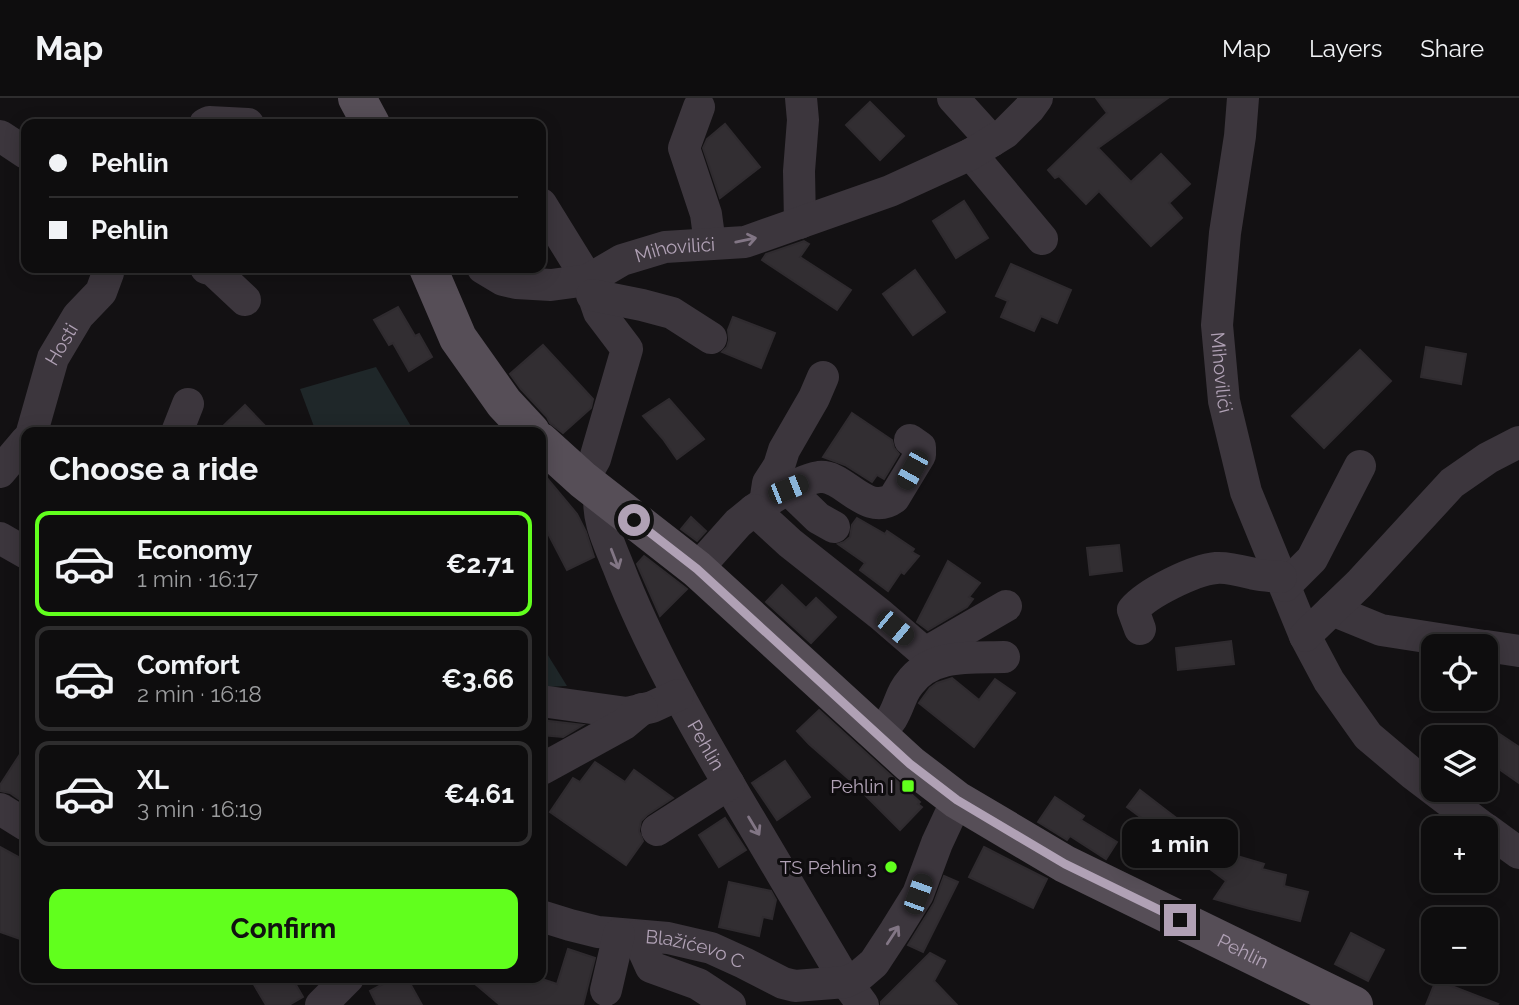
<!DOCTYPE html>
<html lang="en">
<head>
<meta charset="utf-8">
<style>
	:root { --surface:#0e0d0e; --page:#171617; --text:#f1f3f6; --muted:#9b9c9e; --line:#2e2d2e; --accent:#61ff1d }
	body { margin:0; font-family:Raleway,sans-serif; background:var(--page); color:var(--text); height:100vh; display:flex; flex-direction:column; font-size:26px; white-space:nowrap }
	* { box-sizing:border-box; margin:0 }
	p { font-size:23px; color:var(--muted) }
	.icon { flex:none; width:38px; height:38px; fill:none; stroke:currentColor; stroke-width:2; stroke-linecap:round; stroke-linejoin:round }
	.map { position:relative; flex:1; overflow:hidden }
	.details { position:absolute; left:21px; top:329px; width:525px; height:556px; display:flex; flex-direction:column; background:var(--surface); border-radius:14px; box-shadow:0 4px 18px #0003,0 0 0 2px var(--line) }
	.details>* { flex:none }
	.guide { position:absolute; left:21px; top:21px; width:525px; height:154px; border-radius:14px; box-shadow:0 4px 18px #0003,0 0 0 2px var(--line); display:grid; align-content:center; height:154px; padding:0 28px; background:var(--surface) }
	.tools { position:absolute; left:1421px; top:536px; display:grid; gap:14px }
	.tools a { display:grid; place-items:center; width:77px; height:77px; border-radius:14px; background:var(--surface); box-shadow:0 4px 18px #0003,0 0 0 2px var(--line); font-size:35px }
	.end { position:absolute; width:32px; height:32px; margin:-16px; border:9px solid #b0a1b5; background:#111; box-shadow:0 0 0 4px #111 }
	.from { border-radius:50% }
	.bubble { position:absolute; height:49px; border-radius:14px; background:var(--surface); box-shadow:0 4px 18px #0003,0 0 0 2px var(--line); font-size:23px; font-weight:700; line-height:49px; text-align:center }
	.car { position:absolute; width:21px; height:42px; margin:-21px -10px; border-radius:9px; box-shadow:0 0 5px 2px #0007; background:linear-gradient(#222 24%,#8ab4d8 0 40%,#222 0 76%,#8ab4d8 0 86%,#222 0) }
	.guide b { display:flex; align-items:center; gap:24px; height:66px; font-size:26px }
	.guide b+b { border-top:2px solid var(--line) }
	.guide i { width:18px; height:18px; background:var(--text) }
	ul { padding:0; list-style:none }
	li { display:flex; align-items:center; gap:21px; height:105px; margin:0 14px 10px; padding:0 14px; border:4px solid var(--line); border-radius:14px }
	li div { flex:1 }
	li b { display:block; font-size:26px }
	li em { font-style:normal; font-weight:700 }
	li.selected { border-color:var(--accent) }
	li>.icon { width:63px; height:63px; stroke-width:1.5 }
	h2 { padding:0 28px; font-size:32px; line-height:84px }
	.button { display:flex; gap:14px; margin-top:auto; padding:14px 28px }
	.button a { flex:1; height:80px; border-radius:14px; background:var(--accent); color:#111; font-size:28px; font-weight:700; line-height:80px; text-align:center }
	header { display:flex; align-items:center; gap:42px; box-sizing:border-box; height:98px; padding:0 35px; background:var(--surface); border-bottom:2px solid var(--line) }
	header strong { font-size:33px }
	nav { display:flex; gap:38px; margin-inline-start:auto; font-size:24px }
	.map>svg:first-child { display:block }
	.green { fill:#1f2729 }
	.building { fill:#322e32; stroke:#2f2b2f; stroke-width:2 }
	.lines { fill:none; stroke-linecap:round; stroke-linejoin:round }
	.minor { stroke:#3c363d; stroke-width:32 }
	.major { stroke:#564e57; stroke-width:38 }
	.oneway { stroke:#827685 }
	.route { stroke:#b0a1b5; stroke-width:9 }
	.poi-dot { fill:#61ff1d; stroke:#0e0c0e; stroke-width:2.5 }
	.labels { text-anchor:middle; stroke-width:6; stroke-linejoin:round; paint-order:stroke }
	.street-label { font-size:19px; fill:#b0a1b5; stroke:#0e0c0e }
	.poi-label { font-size:19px; fill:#b0a1b5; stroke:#0e0c0e; text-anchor:end }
</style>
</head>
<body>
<header>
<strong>Map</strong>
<nav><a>Map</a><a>Layers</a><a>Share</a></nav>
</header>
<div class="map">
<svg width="1519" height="907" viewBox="0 0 1519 907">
	<rect width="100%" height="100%" fill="#131113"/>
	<!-- green -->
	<g class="green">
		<polygon points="376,269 412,330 458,328 461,334 316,334 300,291"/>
		<polygon points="541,546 567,588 546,589 541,585"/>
	</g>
	<!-- building -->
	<g class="building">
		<polygon points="1096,0 1168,0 1098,50 1131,84 1161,56 1190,86 1169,105 1182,120 1151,148 1099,93 1086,106 1059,78 1055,80 1048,72 1107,15"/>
		<polygon points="870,4 904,38 880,62 846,27"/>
		<polygon points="725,26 760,69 720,100 703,50 707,41"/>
		<polygon points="964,103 988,140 956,160 933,123"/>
		<polygon points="804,143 809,146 800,159 851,192 837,212 762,162 766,156"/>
		<polygon points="1011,166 1071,192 1057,225 1041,218 1034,233 1001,219 1008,203 996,198"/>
		<polygon points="915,172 945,214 913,237 883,196"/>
		<polygon points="398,209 415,238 419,236 432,259 409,273 393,245 389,247 374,222"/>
		<polygon points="733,219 775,235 761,270 722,254 727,249 729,242 728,232"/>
		<polygon points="543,247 593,301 591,310 563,335 550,325 547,319 521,291 510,276"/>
		<polygon points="1426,249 1466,256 1461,286 1421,279"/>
		<polygon points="1360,252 1391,283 1324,350 1292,318"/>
		<polygon points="669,301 704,341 677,361 663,341 643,318"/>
		<polygon points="245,307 271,334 217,334"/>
		<polygon points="852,315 892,342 894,350 899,356 884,381 877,377 872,384 845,367 823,359"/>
		<polygon points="541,373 577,416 586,434 594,459 567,472 541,422"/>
		<polygon points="691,419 706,433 697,443 681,431"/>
		<polygon points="857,420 885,436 887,433 914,451 912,454 919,458 904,476 901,474 888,493 860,472 865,465 838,446 844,444 850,439 852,427"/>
		<polygon points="1119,447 1122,473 1090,477 1087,450"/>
		<polygon points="644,458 687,491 660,518 637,466"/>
		<polygon points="948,463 980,485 969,499 973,501 967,509 928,532 917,524"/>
		<polygon points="782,487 806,510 816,500 836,519 811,545 766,504"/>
		<polygon points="1231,543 1234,566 1178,572 1176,550"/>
		<polygon points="952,580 979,602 995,581 1015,595 974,649 919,605 930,590 937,585"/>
		<polygon points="819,612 920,704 918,706 922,709 900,732 851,683 809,646 797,633"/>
		<polygon points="541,622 583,627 563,639 541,637"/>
		<polygon points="1486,627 1519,649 1519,685 1486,662"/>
		<polygon points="26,647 26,706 10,695 0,693 0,687"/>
		<polygon points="785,663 810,699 777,722 752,685"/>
		<polygon points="595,664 625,684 634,672 673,700 647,717 641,723 639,733 643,743 626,767 550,714 573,680 580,684"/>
		<polygon points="1140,692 1188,729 1179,741 1264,766 1262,771 1286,777 1284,788 1308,794 1300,823 1250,811 1214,801 1226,783 1127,709"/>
		<polygon points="1055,699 1084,718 1081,722 1117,744 1106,761 1070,738 1067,742 1038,724"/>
		<polygon points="725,720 746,752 719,769 699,737"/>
		<polygon points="0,749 26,763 26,843 0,834"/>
		<polygon points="984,749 1047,781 1033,810 969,779"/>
		<polygon points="944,778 958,784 923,854 908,847 934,805"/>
		<polygon points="729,784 771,793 776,802 772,821 763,819 759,838 719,829"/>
		<polygon points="1351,835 1384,852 1368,883 1335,866"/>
		<polygon points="568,851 595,860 583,907 500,907 468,880 539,880 557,886"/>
		<polygon points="930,855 945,863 934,883 957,907 881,907 881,904"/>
		<polygon points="250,880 292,880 303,899 289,907 266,907"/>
		<polygon points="394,880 407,880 422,907 377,907 370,893"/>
		<polygon points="1436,882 1498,906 1497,907 1426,907"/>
	</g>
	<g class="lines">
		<!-- minor -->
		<g class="minor">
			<polyline points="953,0 992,43"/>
			<path id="s1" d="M 1243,0 L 1240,38 L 1225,135 L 1217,227 L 1224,303 L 1246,394 L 1305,538 L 1329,583 L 1368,638 L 1413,676 L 1484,730"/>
			<polyline points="699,9 684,50 706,116 710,146"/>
			<polyline points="205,26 209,24 248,26"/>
			<polyline points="0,38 26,55"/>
			<polyline points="971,56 1042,141"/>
			<polyline points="541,106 588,182 599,214 627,251 595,361 583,382"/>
			<polyline points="800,125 799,73 803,22 801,0"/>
			<polyline points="206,170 213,172 245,202"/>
			<path id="s2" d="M 483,170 L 503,182 L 516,185 L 551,187 L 588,182 L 622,162 L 665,149 L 745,144 L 890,93 L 971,56 L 1005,35 L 1029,11 L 1037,0"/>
			<polyline points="592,197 642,207 672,215 711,240"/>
			<path id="s3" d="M 32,334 L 53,260 L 78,218 L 101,194 L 108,175 L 107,170"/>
			<polyline points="177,334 188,306"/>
			<polyline points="0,374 26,343"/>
			<polyline points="788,391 818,420 834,429"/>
			<path id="s4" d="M 600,396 C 596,420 609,445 618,468 C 649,549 693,625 737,700 C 773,761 810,823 846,884 L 863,907"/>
			<polyline points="765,405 768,385 779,368 784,352 814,300 823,279"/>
			<path d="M 754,412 C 770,401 800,382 819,379 C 844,376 866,420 894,400 L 920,357 L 920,349 L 910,342"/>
			<polyline points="0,440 26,455"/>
			<polyline points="697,471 738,425 754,412 790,445 881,517 925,555 1006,508"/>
			<polyline points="1285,488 1312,461 1360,368"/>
			<polyline points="1332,512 1381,532 1484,548"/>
			<path d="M 1140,531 L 1133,512 C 1147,495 1194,472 1216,470 C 1228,469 1242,473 1254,476 C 1263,478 1272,478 1281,479"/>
			<polyline points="1305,538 1359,486 1452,385 1488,360 1519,344"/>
			<polyline points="1486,548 1519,553"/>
			<polyline points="541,603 627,615 652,609 678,597"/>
			<path d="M 878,636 C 882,631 888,626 892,620 C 899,609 901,595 909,586 C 931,555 971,560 1004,559"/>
			<polyline points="542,671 624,626 642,611"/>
			<polyline points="0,711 26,727"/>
			<polyline points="1486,731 1519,755"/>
			<polyline points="657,732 729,686"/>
			<path id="s5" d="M 541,818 L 570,827 L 598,834 L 668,840 L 711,850 L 744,865 L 783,885 L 795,888 L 846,884 L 860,877 L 874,865 L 895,833 L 918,796 L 937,745 L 957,702"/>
			<polyline points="637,838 651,869 698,886 730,907"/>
			<polyline points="606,892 619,836"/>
			<polyline points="321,907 348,880"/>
		</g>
		<!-- major -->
		<g class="major">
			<polyline points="357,0 371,26"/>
			<polyline points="428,170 458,240 504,305 531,334"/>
			<path id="s6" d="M 541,344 L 583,382 L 697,471 L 910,666 L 957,702 L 1065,766 L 1354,907"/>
		</g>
	</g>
	<!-- one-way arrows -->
	<defs><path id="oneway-shaft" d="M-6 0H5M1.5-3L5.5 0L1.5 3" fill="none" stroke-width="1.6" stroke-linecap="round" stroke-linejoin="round" transform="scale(1.75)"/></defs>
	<g class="oneway">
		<use href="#oneway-shaft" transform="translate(746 142) rotate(-12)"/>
		<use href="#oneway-shaft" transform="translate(615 461) rotate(69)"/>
		<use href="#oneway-shaft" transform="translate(754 728) rotate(59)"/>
		<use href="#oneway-shaft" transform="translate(893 837) rotate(-57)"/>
	</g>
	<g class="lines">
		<!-- route -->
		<polyline class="route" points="634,422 697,471 910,666 957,702 1065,766 1180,822"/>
	</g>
	<!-- markers -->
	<g class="poi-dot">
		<rect x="901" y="681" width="14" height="14" rx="3.5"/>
		<circle cx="891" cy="769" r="7"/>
	</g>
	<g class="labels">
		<!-- street labels -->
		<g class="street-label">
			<text dy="7" stroke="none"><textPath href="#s2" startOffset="203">Mihovilići</textPath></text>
			<text dy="7" stroke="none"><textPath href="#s3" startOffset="93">Hosti</textPath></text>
			<text dy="7" stroke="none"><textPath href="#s1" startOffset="276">Mihovilići</textPath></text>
			<text dy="7" stroke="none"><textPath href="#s4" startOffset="275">Pehlin</textPath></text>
			<text dy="7" stroke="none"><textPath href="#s5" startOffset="158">Blažićevo C</textPath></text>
			<text dy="7" stroke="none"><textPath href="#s6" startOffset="873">Pehlin</textPath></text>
		</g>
		<!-- poi labels -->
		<g class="poi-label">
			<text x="894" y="695">Pehlin I</text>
			<text x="877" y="776">TS Pehlin 3</text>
		</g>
	</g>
</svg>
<div class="tools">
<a><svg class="icon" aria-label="locate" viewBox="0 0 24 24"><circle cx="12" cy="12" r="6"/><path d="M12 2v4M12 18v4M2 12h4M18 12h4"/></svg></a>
<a><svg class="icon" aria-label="layers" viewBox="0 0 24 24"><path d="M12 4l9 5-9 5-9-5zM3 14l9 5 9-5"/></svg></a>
<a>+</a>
<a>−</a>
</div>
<i class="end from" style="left:634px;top:422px"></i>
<i class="end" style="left:1180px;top:822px"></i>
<div class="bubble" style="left:1122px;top:721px;width:116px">1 min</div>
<i class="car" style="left:912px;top:372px;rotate:209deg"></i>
<i class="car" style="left:788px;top:391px;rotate:68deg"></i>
<i class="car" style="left:895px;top:530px;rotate:130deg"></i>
<i class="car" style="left:918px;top:796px;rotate:20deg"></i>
<div class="guide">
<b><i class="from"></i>Pehlin</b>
<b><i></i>Pehlin</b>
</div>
<section class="details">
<h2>Choose a ride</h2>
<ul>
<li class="selected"><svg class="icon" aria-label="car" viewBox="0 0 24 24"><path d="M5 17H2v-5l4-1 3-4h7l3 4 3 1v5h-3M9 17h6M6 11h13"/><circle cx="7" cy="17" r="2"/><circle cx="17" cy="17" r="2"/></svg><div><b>Economy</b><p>1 min · 16:17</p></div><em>€2.71</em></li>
<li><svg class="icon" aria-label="car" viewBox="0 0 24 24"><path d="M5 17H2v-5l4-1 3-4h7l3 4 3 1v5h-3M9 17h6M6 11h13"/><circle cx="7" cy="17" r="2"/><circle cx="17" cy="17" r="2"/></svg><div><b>Comfort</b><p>2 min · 16:18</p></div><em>€3.66</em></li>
<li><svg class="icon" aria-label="car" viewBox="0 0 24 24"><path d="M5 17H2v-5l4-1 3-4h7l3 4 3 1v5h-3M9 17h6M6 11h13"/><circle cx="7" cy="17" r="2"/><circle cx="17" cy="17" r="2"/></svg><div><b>XL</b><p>3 min · 16:19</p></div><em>€4.61</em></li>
</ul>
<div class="button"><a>Confirm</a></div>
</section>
</div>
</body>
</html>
